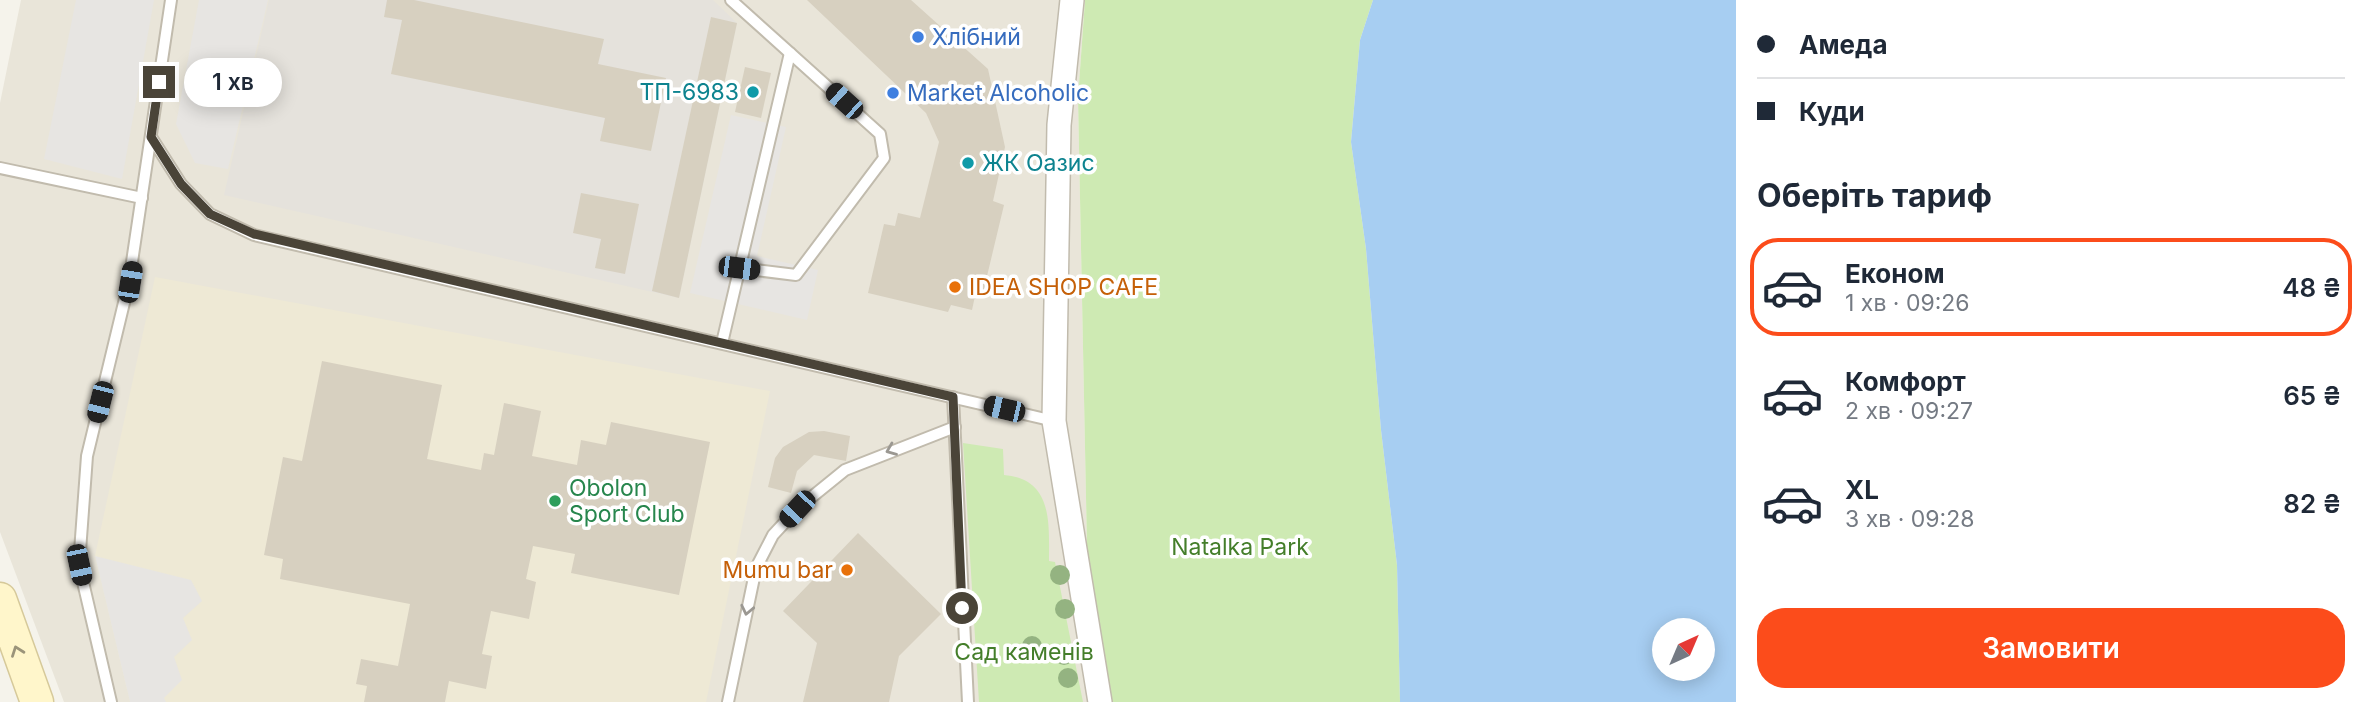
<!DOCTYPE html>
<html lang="uk">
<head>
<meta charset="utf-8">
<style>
	:root { --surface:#fff; --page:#f2f2f3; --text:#1f2937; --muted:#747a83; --line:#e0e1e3; --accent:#fc4c1b }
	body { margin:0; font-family:Inter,sans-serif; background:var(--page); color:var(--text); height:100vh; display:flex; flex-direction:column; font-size:26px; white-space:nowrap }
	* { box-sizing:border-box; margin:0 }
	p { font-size:23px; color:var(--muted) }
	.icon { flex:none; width:38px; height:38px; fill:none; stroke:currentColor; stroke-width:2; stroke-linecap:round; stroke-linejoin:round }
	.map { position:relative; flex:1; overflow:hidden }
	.drawer { display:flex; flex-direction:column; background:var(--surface); width:630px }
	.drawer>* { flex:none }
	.banner { display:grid; align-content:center; height:154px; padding:0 21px; background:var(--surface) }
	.needle { width:46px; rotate:44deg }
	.fabs { position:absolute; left:1652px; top:618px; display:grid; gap:14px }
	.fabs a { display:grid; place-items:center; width:63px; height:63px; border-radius:50%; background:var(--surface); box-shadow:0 4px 18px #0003; font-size:35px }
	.end { position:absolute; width:32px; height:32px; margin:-16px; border:9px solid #4a4438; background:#fff; box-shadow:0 0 0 4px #fff }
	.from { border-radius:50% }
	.bubble { position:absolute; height:49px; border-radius:24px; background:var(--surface); box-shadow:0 4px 18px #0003; font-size:23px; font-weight:600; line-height:49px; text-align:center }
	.car { position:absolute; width:21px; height:42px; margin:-21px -10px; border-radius:9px; box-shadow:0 0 5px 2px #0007; background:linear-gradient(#222 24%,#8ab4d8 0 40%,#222 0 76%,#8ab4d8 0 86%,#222 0) }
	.banner b { display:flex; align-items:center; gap:24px; height:66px; font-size:26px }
	.banner b+b { border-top:2px solid var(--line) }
	.banner i { width:18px; height:18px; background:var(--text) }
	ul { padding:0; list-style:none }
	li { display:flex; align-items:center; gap:21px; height:98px; margin:0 14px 10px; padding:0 7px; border:4px solid transparent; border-radius:28px }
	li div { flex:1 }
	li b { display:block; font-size:26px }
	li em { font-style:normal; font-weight:600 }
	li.selected { border-color:var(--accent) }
	li>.icon { width:63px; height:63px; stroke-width:1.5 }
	h2 { padding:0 21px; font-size:32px; line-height:84px }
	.button { display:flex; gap:14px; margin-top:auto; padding:14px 21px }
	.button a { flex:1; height:80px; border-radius:28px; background:var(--accent); color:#fff; font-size:28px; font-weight:600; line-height:80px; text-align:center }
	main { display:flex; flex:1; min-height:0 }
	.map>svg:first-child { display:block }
	.residential { fill:#e9e5d9 }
	.industrial { fill:#e5e2dc }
	.education { fill:#eee9d5 }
	.green { fill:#ceeab3 }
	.parking { fill:#e7e5e2 }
	.water { fill:#a7cef2; fill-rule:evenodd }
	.building { fill:#d7d0c0 }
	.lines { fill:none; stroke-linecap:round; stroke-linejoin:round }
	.lane-casing { stroke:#c1bbad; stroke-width:14 }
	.street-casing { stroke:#c1bbad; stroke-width:26 }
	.secondary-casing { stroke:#d6c99a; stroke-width:35 }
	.lane { stroke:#fff; stroke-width:10 }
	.street { stroke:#fff; stroke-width:23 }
	.secondary { stroke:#fff6cb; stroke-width:32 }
	.tree { fill:#94b381 }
	.oneway { stroke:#9b9892 }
	.oneway2 { stroke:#9b947a }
	.route { stroke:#4a4438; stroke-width:9 }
	.shop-dot { fill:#3f7fe0; stroke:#fff; stroke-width:2.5 }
	.culture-dot { fill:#0f9aa8; stroke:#fff; stroke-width:2.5 }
	.food-dot { fill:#e8710a; stroke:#fff; stroke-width:2.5 }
	.leisure-dot { fill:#2e9e5b; stroke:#fff; stroke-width:2.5 }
	.labels { text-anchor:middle; stroke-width:7; stroke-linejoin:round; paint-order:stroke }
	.shop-label { font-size:23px; fill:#366cbe; stroke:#fff; text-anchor:start }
	.culture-label { font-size:23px; fill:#0d838f; stroke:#fff; text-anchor:end }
	.food-label { font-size:23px; fill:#c56008; stroke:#fff; text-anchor:start }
	.leisure-label { font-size:23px; fill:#27864d; stroke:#fff; text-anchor:start }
	.park-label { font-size:23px; fill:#447e2a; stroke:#fff }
</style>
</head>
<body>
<main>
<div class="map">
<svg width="1736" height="702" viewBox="0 0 1736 702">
	<rect width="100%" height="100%" fill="#f5f3eb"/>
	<!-- residential -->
	<polygon class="residential" points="21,0 1085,0 1078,98 1088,597 1104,702 64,702 0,532 0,103"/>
	<!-- industrial -->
	<polygon class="industrial" points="269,0 713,0 737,23 679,298 224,195"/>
	<!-- education -->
	<polygon class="education" points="155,277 770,391 706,702 130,702 95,556"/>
	<!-- green -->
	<g class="green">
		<polygon points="1085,0 1373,0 1360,40 1351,142 1366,249 1381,430 1397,565 1400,702 1104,702 1088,597 1078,98"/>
		<path d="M 963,443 L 1003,449 L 1004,475 C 1053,479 1049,523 1049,561 L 1055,562 L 1083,702 L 979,702 Z"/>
	</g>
	<!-- parking -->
	<g class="parking">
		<polygon points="76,0 154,0 122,179 44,159"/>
		<polygon points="199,0 268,0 228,169 195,163 176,124"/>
		<polygon points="731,115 786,127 757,256 818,270 807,320 690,293"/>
		<polygon points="95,556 191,580 202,601 183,618 192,640 174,657 182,680 164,698 166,702 130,702"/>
	</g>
	<!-- water -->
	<path class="water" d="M 1373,0 L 1736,0 L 1736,702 L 1400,702 L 1397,565 L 1381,430 L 1366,249 L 1351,142 L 1360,40 ZM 1664,630 L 1703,630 L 1703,668 L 1664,668 Z"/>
	<!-- building -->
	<g class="building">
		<polygon points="387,0 414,0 604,39 598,64 666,78 651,151 600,141 605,118 391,74 402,20 384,17"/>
		<polygon points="807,0 911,0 988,69 1005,147 993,201 1004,205 982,297 975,296 972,310 951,305 948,312 868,293 884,224 895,226 898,213 920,218 939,142 926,113"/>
		<polygon points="711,17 737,23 679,298 652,291"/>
		<polygon points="745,67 771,73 761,118 735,112"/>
		<polygon points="581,193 639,204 625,274 595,268 601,239 573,233"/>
		<polygon points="322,361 442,385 427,459 481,470 484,453 494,455 504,403 541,411 532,456 577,465 581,440 606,445 611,422 710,442 679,595 571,573 575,554 533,546 526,579 536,582 529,619 491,611 482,654 492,656 486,689 449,681 445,702 364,702 367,686 356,684 361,659 398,666 410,604 280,579 283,559 264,555 283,457 302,461"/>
		<polygon points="824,431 850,436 846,461 814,455 797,471 791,493 768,487 775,458 783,447 809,432"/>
		<polygon points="858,533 941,614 899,656 889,702 803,702 817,643 783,611"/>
	</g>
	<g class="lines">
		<!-- lane casing -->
		<g class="lane-casing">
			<g id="lane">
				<polyline points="731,0 790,53"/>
				<polyline points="151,137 181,184 210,214 254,235 1054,421"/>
				<polyline points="0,168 142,198"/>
				<polyline points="722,343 790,53 880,134 884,158 796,275 739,268"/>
				<polyline points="953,397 968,702"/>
				<polyline points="111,702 79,565 87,456 129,282 171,0"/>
				<polyline points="728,702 756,568 773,535 797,509 845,470 955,427"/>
			</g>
		</g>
		<!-- street casing -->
		<g class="street-casing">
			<polyline id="street" points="1072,0 1059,125 1054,421 1100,702"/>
		</g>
		<!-- secondary casing -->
		<g class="secondary-casing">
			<polyline id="secondary" points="0,599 37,702"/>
		</g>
		<!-- lane -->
		<use href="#lane" class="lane"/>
		<!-- street -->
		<use href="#street" class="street"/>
		<!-- secondary -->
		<use href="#secondary" class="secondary"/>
	</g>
	<!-- trees -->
	<g class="tree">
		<circle cx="1060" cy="575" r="10"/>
		<circle cx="1065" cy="609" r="10"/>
		<circle cx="1032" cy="646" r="10"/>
		<circle cx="1064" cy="655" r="10"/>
		<circle cx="1068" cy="678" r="10"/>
	</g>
	<!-- one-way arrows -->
	<defs><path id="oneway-chevron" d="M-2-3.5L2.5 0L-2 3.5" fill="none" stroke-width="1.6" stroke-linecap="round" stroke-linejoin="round" transform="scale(1.75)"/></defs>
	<g class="oneway">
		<use href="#oneway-chevron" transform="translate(891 450) rotate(158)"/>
		<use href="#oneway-chevron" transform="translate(747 610) rotate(102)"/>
	</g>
	<use class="oneway2" href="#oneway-chevron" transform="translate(17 651) rotate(-110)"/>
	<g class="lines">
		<!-- route -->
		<polyline class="route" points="159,82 151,137 181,184 210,214 254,234 953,397 962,608"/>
	</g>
	<!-- markers -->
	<g class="shop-dot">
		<circle cx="918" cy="37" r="7"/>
		<circle cx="893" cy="93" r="7"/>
	</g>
	<g class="culture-dot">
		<circle cx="753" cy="92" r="7"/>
		<circle cx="968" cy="163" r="7"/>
	</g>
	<g class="food-dot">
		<circle cx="955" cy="287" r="7"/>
		<circle cx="847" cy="570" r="7"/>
	</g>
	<circle class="leisure-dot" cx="555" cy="501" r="7"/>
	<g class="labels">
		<!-- shop labels -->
		<g class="shop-label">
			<text x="932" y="45">Хлібний</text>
			<text x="907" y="101">Market Alcoholic</text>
		</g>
		<!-- culture labels -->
		<g class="culture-label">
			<text x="739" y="100">ТП-6983</text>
			<text x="982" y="171" text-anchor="start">ЖК Оазис</text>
		</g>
		<!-- food labels -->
		<g class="food-label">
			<text x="969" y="295">IDEA SHOP CAFE</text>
			<text x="833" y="578" text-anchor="end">Mumu bar</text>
		</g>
		<!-- leisure labels -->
		<g class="leisure-label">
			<text x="569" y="496">Obolon<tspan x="569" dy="26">Sport Club</tspan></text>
		</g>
		<!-- park labels -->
		<g class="park-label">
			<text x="1240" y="555">Natalka Park</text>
			<text x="1024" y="660">Сад каменів</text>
		</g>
	</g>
</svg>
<div class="fabs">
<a><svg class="needle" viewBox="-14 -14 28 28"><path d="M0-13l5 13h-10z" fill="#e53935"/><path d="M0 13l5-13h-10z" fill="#747a83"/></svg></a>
</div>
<i class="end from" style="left:962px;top:608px"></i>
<i class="end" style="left:159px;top:82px"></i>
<div class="bubble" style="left:184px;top:58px;width:98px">1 хв</div>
<i class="car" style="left:844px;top:101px;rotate:312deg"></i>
<i class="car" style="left:739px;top:268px;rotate:97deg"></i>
<i class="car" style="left:130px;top:282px;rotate:9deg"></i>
<i class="car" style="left:100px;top:402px;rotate:194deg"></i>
<i class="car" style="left:1004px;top:409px;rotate:283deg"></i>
<i class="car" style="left:797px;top:509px;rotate:223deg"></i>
<i class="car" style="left:79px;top:565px;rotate:168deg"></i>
</div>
<section class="drawer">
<div class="banner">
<b><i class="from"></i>Амеда</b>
<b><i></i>Куди</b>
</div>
<h2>Оберіть тариф</h2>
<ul>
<li class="selected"><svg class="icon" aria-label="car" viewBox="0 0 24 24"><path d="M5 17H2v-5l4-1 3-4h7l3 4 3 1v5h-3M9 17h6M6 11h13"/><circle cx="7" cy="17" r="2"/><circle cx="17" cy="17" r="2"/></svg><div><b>Економ</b><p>1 хв · 09:26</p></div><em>48 ₴</em></li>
<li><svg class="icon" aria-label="car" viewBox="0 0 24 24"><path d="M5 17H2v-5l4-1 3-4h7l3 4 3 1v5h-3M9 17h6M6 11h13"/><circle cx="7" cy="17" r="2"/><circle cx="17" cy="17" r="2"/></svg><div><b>Комфорт</b><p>2 хв · 09:27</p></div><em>65 ₴</em></li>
<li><svg class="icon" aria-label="car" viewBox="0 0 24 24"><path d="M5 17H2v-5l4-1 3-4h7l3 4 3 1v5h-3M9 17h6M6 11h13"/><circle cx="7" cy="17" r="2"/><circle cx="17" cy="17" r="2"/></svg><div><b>XL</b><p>3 хв · 09:28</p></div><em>82 ₴</em></li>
</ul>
<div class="button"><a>Замовити</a></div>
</section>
</main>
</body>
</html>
